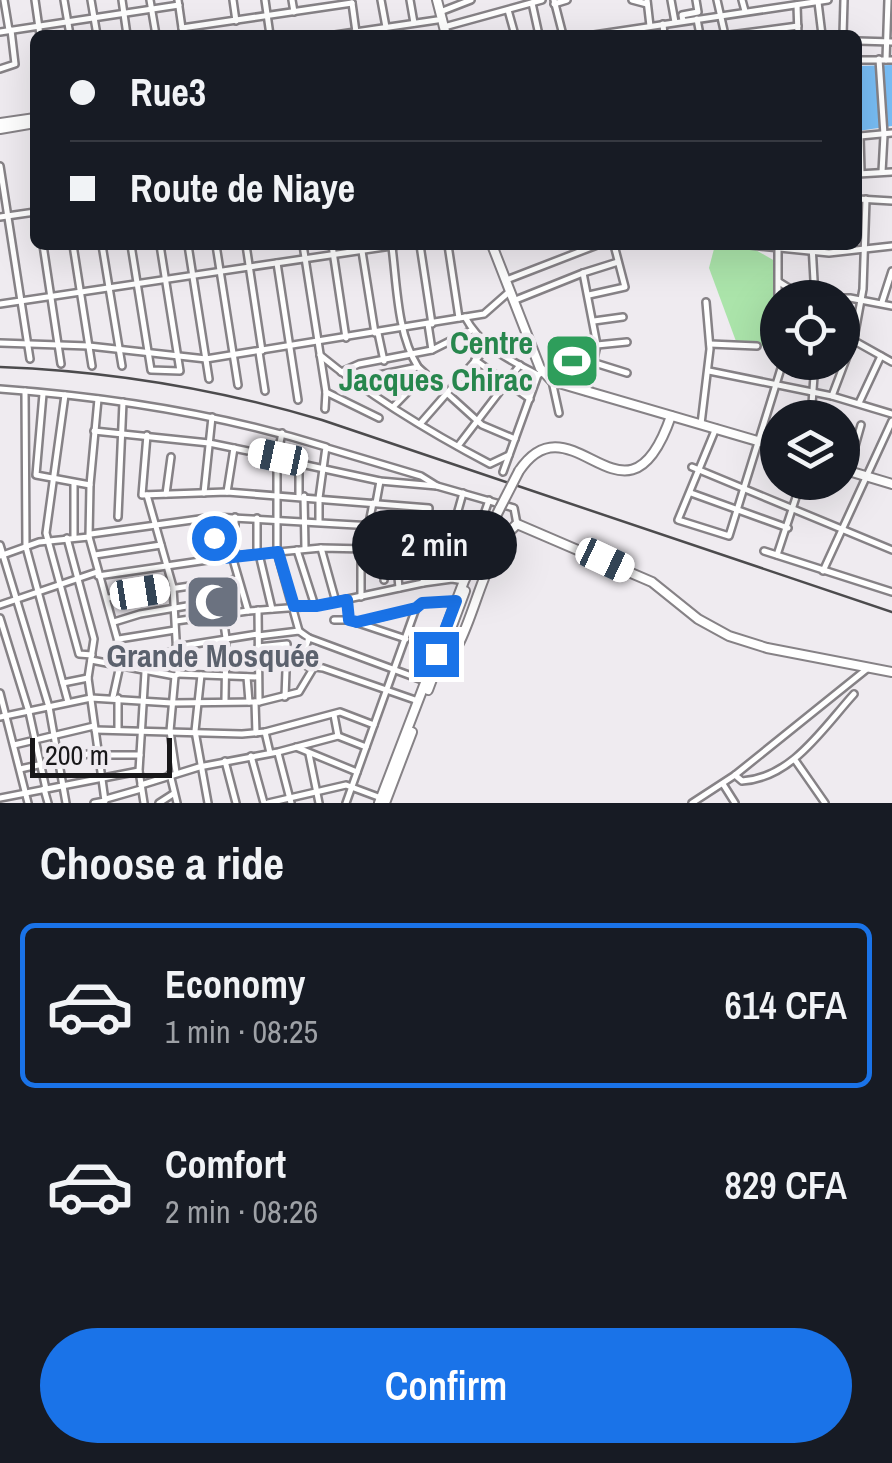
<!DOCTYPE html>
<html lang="en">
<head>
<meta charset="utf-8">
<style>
	:root { --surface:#171b24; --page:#242831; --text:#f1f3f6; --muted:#9ea1a6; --line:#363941; --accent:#1a73e8 }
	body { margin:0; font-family:"Archivo Narrow",sans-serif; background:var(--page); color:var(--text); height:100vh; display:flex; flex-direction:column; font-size:38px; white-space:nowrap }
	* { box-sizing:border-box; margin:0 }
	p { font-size:32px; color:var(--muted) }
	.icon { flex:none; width:55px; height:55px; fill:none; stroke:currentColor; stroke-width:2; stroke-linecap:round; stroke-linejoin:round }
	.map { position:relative; height:803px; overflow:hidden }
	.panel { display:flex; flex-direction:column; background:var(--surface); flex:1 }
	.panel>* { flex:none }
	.banner { position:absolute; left:30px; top:30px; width:832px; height:220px; border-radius:15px; box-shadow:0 10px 40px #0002; display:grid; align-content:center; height:220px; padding:0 40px; background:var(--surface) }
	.tools { position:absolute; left:760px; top:280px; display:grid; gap:20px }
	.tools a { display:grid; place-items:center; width:100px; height:100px; border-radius:50%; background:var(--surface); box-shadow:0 10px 40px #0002; font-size:50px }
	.scale { position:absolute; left:30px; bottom:25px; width:142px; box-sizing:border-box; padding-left:10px; border:5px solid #181719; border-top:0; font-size:28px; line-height:35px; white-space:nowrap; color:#181719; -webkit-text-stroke:8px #efebf0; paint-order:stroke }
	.end { position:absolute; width:45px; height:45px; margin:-22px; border:12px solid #1a73e8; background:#fff; box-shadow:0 0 0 5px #fff }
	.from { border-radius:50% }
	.bubble { position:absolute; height:70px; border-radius:35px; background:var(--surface); box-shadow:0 10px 40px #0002; font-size:32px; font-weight:600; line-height:70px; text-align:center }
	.car { position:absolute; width:30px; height:60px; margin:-30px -15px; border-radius:12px; box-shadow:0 0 8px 2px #0007; background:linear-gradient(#fff 24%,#345 0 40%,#fff 0 76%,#345 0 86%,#fff 0) }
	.banner b { display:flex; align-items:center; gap:35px; height:95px; font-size:38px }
	.banner b+b { border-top:2px solid var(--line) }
	.banner i { width:25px; height:25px; background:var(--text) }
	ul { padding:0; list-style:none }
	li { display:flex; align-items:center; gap:30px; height:165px; margin:0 20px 15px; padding:0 20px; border:5px solid transparent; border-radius:15px }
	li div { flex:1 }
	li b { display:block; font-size:38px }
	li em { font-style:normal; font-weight:600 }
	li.current { border-color:var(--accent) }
	li>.icon { width:90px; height:90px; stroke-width:1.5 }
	h2 { padding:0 40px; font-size:45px; line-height:120px }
	.button { display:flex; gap:20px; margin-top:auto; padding:20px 40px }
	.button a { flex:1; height:115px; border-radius:60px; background:var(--accent); color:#fff; font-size:40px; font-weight:600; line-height:115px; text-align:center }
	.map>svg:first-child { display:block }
	.green { fill:#abe4aa }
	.water { fill:#78bdf5 }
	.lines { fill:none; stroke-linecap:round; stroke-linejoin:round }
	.street-casing { stroke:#868286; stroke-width:10 }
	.secondary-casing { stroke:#868286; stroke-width:12 }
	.street { stroke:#fff; stroke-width:5 }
	.secondary { stroke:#fff; stroke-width:8 }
	.rail { stroke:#4c4b4d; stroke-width:2.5 }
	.secondary-bridge-casing { stroke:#868286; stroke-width:12; stroke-linecap:butt }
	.secondary-bridge { stroke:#fff; stroke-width:8 }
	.route { stroke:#1a73e8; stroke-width:12 }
	.labels { text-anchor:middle; stroke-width:9; stroke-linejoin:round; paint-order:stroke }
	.leisure-label { font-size:32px; font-weight:bold; fill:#27864d; stroke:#efebf0; text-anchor:end }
	.worship-label { font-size:32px; font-weight:bold; fill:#5b616d; stroke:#efebf0 }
</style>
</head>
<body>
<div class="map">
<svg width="892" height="803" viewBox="0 0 892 803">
	<rect width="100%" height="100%" fill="#efebf0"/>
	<!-- green -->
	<g class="green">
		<polygon points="715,245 747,245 775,261 774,347 737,344 709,268"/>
		<polygon points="591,333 594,351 586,385 559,376 548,351"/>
	</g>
	<!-- water -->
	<polygon class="water" points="892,65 892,126 858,131 858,66"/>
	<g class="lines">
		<!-- street casing -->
		<g class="street-casing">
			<g id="street">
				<polyline points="4,0 9,30"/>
				<polyline points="35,0 40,35"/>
				<polyline points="64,0 70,35"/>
				<polyline points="91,0 97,35"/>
				<polyline points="122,0 127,35"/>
				<polyline points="150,0 156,35"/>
				<polyline points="178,0 183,35"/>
				<polyline points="233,0 236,21"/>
				<polyline points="265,0 270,35"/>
				<polyline points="292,0 294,12"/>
				<polyline points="381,0 386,27"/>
				<polyline points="410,0 414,23"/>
				<polyline points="554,0 563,35"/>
				<polyline points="632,0 647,4"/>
				<polyline points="647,0 650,26"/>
				<polyline points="671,0 675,22"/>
				<polyline points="717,0 725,35"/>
				<polyline points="742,0 745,11"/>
				<polyline points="818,2 822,35"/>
				<polyline points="352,3 356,32"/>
				<polyline points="532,3 539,35"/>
				<polyline points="554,4 567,0"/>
				<polyline points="797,5 798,35"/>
				<polyline points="508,10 515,35"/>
				<polyline points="440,12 471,0"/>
				<polyline points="697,19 700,35"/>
				<polyline points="683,21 682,15 698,12 696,0"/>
				<polyline points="663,24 664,35"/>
				<polyline points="444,27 542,0"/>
				<polyline points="182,28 352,3"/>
				<polyline points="0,32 179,5"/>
				<polyline points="335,35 437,20"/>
				<polyline points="594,35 828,0"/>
				<polyline points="730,35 798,26"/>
				<polyline points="843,35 844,0"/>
				<polyline points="858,41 892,42"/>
				<polyline points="879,59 884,135 882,172"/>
				<polyline points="858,60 892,60"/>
				<polyline points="886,60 888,0"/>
				<polyline points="0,69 15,64 11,30"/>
				<polyline points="860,136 861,173"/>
				<polyline points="860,136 892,133"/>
				<polyline points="0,166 30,359"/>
				<polyline points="858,174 892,172"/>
				<polyline points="858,199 892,201"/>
				<polyline points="0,217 35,212"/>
				<polyline points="43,245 61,364"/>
				<polyline points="73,245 92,366"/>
				<polyline points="102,245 122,366"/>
				<polyline points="131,245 151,370 180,371 160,245"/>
				<polyline points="188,245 209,379"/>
				<polyline points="216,245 238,385"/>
				<polyline points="246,245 262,351"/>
				<polyline points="303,245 326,392 325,409"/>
				<polyline points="332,245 346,338"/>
				<polyline points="361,245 375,333"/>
				<polyline points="420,245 432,324"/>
				<polyline points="448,245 459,318"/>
				<polyline points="750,245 829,253 892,246"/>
				<polyline points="812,245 815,298"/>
				<path d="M 392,247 C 397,286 397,333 418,367 L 482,425 L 515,439"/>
				<polyline points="778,251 778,298"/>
				<polyline points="277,263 298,400"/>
				<polyline points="583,273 597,345 587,392"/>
				<polyline points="509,279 597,245"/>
				<polyline points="779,282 805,298"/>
				<polyline points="589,295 625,287 614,245"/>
				<polyline points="813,298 850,298 892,306"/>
				<polyline points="518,299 583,273 618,262"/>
				<polyline points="882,302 892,271"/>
				<polyline points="0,304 398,245"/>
				<path d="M 465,317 C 481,347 510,360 538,375"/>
				<polyline points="778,317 778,322"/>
				<polyline points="594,321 623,317"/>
				<polyline points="428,324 432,350"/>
				<polyline points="378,333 384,361"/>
				<polyline points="842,334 892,362"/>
				<polyline points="0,343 89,346 206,359 484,314 509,292"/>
				<polyline points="710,344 757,346"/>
				<polyline points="597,345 627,342"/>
				<polyline points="259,352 265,391"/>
				<path d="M 320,355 C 371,397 431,433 490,464 L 509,455"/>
				<polyline points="475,360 530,399"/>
				<polyline points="595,363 627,373"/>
				<polyline points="709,371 832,396 892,414"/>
				<polyline points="341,372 359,364 432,350 472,330"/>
				<polyline points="552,381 559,413"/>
				<polyline points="359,385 379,375 418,367"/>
				<path d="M 0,389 C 110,397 220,414 326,447 L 319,498 L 319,522"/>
				<polyline points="25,391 26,547 68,702"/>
				<polyline points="326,392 379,418"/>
				<polyline points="43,394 36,475 90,485"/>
				<polyline points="65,395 46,533 79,654 92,655"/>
				<polyline points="832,396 854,338 863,289 866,199"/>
				<polyline points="98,399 90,485 89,537 122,656 113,697"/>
				<polyline points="859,403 881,356"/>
				<polyline points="393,407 425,374"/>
				<polyline points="811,418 815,362"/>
				<polyline points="420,424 489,345"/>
				<polyline points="701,424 710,349 706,302"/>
				<polyline points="716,428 678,520 729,536 783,362"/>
				<polyline points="94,431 209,443 277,457"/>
				<polyline points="282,433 277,457 277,552 299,631"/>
				<polyline points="147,435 142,495 227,492 429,508 423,583"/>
				<polyline points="458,446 520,365"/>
				<polyline points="327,448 421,476 437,486"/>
				<polyline points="278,459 380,481 437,486 514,508 517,524"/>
				<polyline points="692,467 892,550"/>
				<polyline points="848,471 861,425"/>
				<polyline points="503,472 538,375 543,372"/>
				<polyline points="74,484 74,536"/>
				<polyline points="227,492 234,448"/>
				<polyline points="204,493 212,417"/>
				<polyline points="691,493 788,528"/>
				<polyline points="166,494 171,457"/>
				<polyline points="147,495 173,587 178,674 175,676 170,731 176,772"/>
				<polyline points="299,496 299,464"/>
				<polyline points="304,496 305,548"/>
				<polyline points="376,503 380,481"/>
				<polyline points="118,517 123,402"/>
				<polyline points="214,517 215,559"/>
				<polyline points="235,517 235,556"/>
				<polyline points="452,532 463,493"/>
				<polyline points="91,534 214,517 427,529 476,536"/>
				<polyline points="67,538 94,639 88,678 105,801 94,803"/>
				<polyline points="0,545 49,707 66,803"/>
				<polyline points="321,548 336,602"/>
				<polyline points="297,550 315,606"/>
				<polyline points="764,551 892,592"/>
				<polyline points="257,554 257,518"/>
				<polyline points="259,554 272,609"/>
				<polyline points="95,555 161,545"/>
				<polyline points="777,555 801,482"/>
				<polyline points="0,556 39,542 89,537"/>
				<polyline points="232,556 248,611"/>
				<polyline points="823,571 892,421"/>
				<polyline points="98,576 235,556 321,548 457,551 469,556"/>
				<polyline points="218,580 226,638"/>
				<polyline points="384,580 385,567 397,566 399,588"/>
				<polyline points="461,580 489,500"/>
				<polyline points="361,597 361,563 373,503"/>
				<polyline points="108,598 238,579"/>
				<polyline points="347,600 349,620 406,639"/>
				<polyline points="0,605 97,572"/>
				<polyline points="0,618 29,712 46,789"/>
				<polyline points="334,620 349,620"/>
				<polyline points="176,621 248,611 315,606 423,583 452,579 464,581"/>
				<polyline points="114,622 140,614 222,600"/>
				<polyline points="357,623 416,608 422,603 455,601"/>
				<polyline points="258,636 299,631 309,638 425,681"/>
				<polyline points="119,639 175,630"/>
				<polyline points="176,647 258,634"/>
				<polyline points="258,647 287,644 285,697"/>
				<polyline points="303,654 307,655 307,666 323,668 418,701"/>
				<polyline points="122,656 177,652"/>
				<polyline points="227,656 257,656"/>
				<polyline points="287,656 302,656 309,638"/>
				<polyline points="91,660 175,676"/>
				<polyline points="178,674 258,677"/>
				<polyline points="201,675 195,731 208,803"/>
				<polyline points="247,677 249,702"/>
				<polyline points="63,683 88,678"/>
				<polyline points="0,693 28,803"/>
				<polyline points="118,698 118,730"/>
				<polyline points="225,700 226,641"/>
				<polyline points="259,702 299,692 314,667"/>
				<polyline points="334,715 338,736"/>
				<polyline points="0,717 91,698 172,703 255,702"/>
				<polyline points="95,730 242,734 265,732 340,712 374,725"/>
				<polyline points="265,732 270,753"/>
				<polyline points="256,733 255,702 259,702 258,610"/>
				<polyline points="14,745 94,726"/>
				<polyline points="296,747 357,772"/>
				<polyline points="278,753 291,803"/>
				<polyline points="309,754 319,803"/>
				<polyline points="98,755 140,755"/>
				<polyline points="251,756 264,803"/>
				<polyline points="795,760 825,803"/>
				<polyline points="225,761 236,803"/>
				<polyline points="20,769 97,752"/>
				<polyline points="170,774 177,803"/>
				<path d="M 735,775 L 742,781 C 792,778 823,728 854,694"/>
				<polyline points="723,784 735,803"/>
				<polyline points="141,785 199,767 278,752 338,736 366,747"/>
				<polyline points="44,789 48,803"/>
				<polyline points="0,798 139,771"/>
				<polyline points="106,799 141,789"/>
				<polyline points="144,803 139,771 145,672"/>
				<polyline points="159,803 173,794"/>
				<polyline points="268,803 346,785 381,798"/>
				<polyline points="346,803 416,608"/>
				<polyline points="692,803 735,775 868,668"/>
			</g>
		</g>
		<!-- secondary casing -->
		<g class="secondary-casing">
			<g id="secondary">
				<polyline points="437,0 446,35"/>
				<polyline points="0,123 35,118"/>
				<polyline points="0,129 35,123"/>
				<polyline points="492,245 540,368 552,381 778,447"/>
				<polyline points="842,469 892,484"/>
				<path d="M 519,471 C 572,392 626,546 671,416"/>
				<path d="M 433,675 C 475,648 474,563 517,524 L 652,582 L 698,619 L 729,636 L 767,648 L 892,672"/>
				<polyline points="428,690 465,591"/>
				<polyline points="379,803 464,581 500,508"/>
				<polyline points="385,803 412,732"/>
			</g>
		</g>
		<!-- street -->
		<use href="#street" class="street"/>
		<!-- secondary -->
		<use href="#secondary" class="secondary"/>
		<!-- rail -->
		<path class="rail" d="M 0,367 C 110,371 217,389 322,420 L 892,612"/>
		<!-- secondary-bridge casing -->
		<g class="secondary-bridge-casing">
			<polyline id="secondary-bridge" points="500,508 519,471"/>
		</g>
		<!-- secondary-bridge -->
		<use href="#secondary-bridge" class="secondary-bridge"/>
	</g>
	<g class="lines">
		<!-- route -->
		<polyline class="route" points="214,538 215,559 278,552 294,606 316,606 347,600 349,620 357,622 416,608 422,603 456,601 436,654"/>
	</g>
	<!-- icons -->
	<defs>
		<g id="stadium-square" transform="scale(2.875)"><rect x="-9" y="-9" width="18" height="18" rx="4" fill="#2e9e5b" stroke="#efebf0"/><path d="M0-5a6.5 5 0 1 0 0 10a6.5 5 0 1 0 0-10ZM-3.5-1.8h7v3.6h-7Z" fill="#fff"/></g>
		<g id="mosque-square" transform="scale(2.875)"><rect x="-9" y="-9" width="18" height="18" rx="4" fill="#6b7280" stroke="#efebf0"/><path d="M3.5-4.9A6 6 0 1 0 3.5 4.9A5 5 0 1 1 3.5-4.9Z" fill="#fff"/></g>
	</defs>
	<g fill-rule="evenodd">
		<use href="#stadium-square" x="572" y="361"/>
		<use href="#mosque-square" x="213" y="602"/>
	</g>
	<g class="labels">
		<!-- leisure labels -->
		<g class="leisure-label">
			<text x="533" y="354">Centre<tspan x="533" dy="37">Jacques Chirac</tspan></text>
		</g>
		<!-- worship labels -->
		<g class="worship-label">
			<text x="213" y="667">Grande Mosquée</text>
		</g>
	</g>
</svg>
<div class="tools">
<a><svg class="icon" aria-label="locate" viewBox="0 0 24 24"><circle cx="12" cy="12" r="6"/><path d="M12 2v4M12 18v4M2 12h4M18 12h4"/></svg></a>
<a><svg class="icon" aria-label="layers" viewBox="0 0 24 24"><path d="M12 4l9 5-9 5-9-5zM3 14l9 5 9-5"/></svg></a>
</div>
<div class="scale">200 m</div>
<i class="end from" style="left:214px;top:538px"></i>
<i class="end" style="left:436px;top:654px"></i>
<div class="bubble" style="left:352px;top:510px;width:165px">2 min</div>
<i class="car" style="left:278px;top:457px;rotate:282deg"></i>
<i class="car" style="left:605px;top:560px;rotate:115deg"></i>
<i class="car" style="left:140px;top:592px;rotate:81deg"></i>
<div class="banner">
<b><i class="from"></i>Rue3</b>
<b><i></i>Route de Niaye</b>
</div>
</div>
<section class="panel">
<h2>Choose a ride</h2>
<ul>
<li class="current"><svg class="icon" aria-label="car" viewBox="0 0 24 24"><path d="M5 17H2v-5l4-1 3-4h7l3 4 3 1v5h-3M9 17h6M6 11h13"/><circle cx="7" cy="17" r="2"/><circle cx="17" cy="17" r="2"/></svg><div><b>Economy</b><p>1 min · 08:25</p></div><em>614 CFA</em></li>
<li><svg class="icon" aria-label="car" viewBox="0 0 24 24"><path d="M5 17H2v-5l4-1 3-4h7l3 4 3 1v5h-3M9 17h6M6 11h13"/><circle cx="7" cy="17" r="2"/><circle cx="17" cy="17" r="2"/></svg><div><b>Comfort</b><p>2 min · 08:26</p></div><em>829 CFA</em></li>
</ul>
<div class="button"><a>Confirm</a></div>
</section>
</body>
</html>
